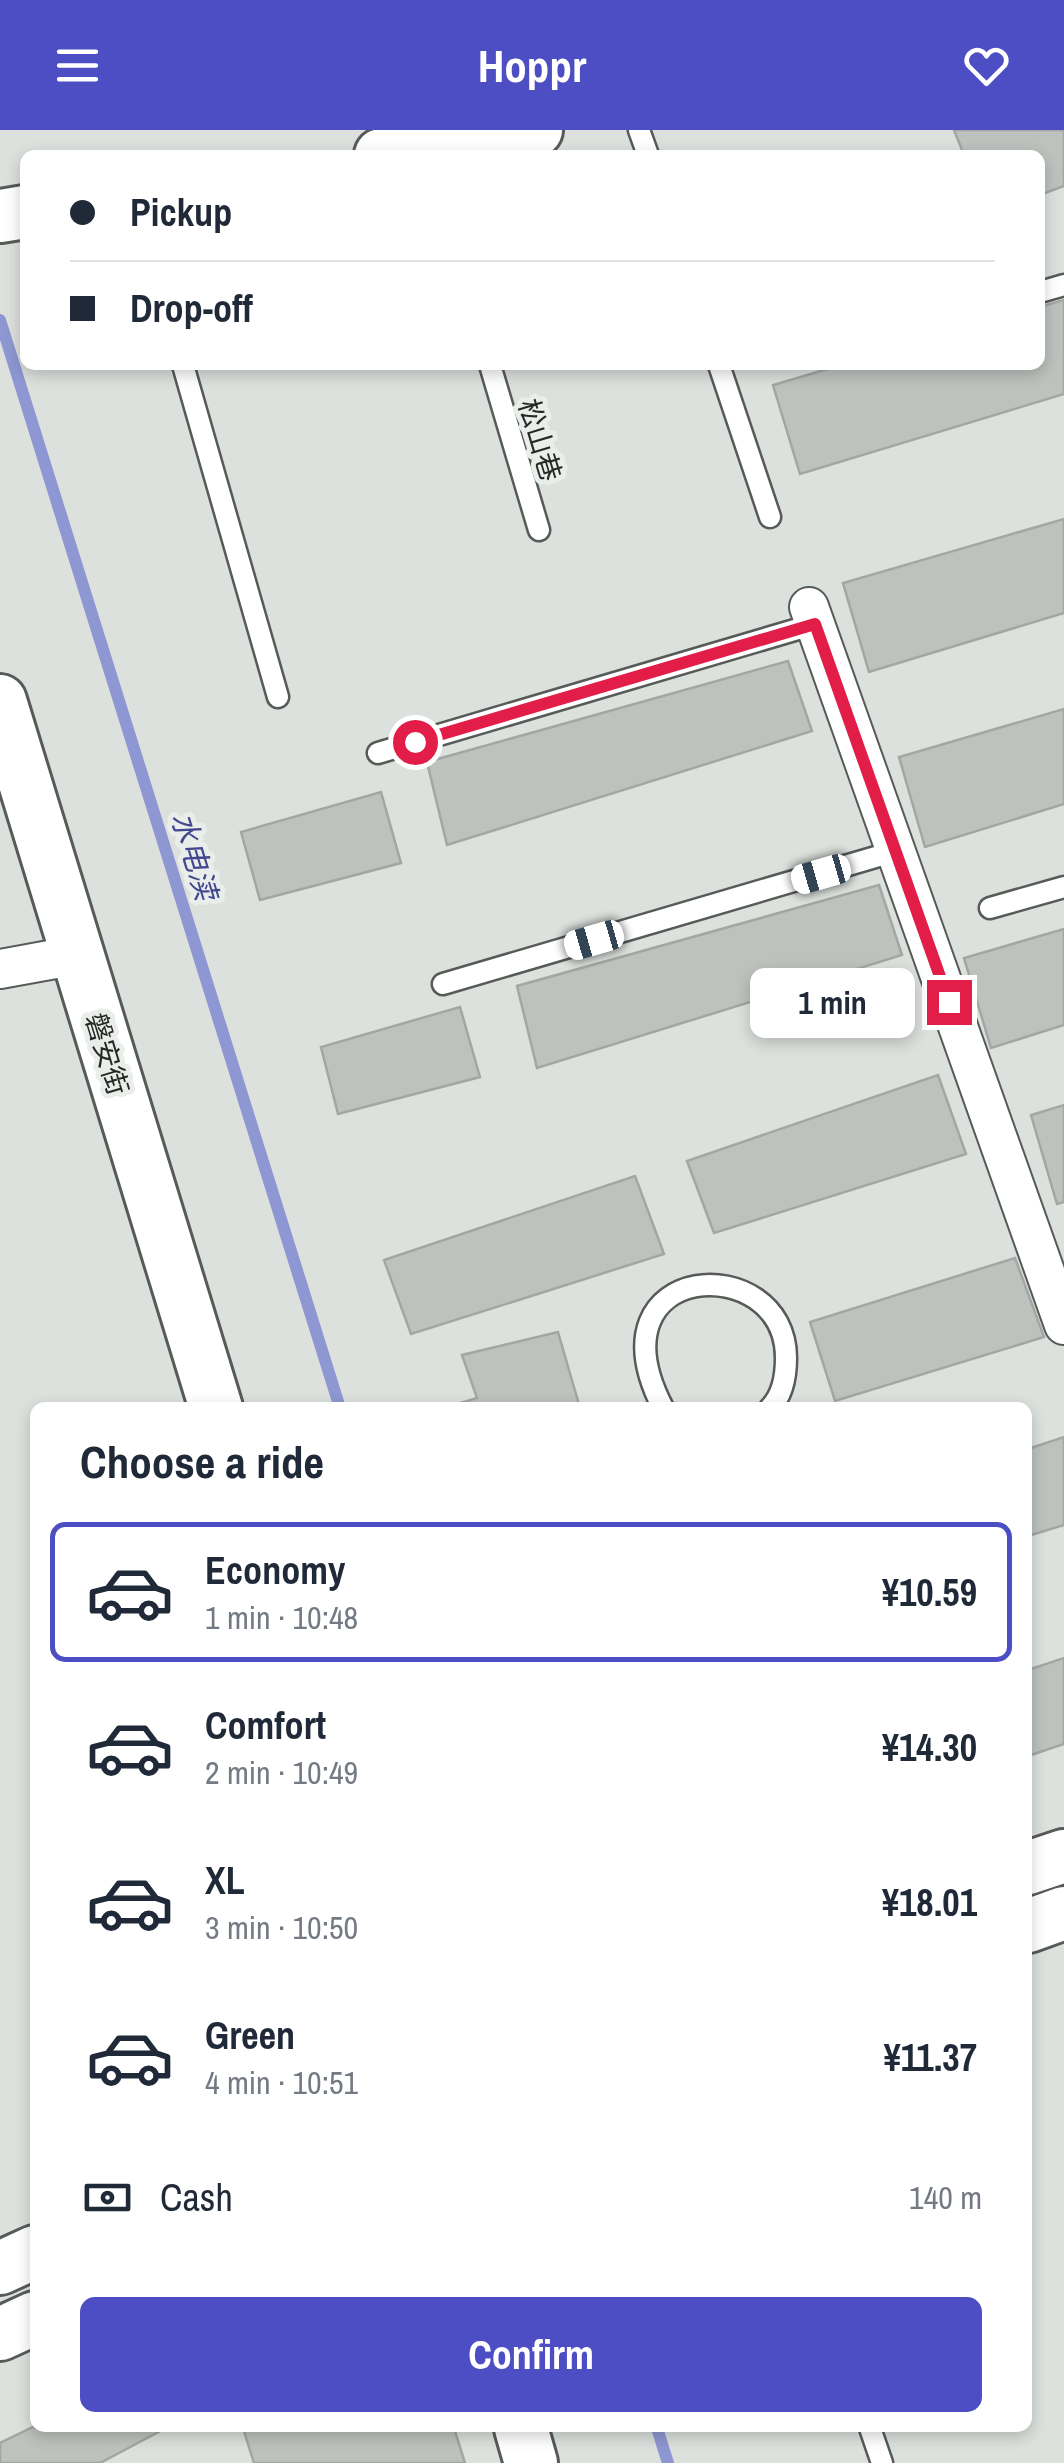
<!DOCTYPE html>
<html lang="en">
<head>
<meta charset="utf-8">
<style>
	:root { --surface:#fff; --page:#f2f2f3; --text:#1f2937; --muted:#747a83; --line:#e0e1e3; --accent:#4e4ec4 }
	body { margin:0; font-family:"Archivo Narrow","Noto Sans SC",sans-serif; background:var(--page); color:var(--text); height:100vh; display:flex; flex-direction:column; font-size:38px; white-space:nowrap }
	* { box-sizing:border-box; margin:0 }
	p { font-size:32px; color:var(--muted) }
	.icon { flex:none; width:55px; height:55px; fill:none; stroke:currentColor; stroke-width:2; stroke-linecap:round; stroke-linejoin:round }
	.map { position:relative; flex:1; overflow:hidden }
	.sheet { position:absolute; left:30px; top:1272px; width:1002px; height:1030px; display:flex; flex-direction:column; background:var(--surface); border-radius:15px; box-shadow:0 5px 15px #0003 }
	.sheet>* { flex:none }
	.guide { position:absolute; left:20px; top:20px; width:1025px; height:220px; border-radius:15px; box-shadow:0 5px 15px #0003; display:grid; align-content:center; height:220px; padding:0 50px; background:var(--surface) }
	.end { position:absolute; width:45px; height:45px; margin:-22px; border:12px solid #e11d48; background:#fff; box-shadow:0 0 0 5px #fff }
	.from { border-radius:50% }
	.bubble { position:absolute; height:70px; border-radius:15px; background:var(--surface); box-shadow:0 5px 15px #0003; font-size:32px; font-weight:700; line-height:70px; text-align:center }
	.car { position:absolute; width:30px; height:60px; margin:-30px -15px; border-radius:12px; box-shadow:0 0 8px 2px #0007; background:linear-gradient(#fff 24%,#345 0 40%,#fff 0 76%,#345 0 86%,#fff 0) }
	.guide b { display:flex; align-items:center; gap:35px; height:95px; font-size:38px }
	.guide b+b { border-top:2px solid var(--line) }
	.guide i { width:25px; height:25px; background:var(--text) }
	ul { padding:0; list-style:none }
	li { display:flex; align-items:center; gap:30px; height:140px; margin:0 20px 15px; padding:0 30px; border:5px solid transparent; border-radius:15px }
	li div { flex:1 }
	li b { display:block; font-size:38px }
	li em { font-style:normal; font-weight:700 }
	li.active { border-color:var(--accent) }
	li>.icon { width:90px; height:90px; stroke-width:1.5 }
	h2 { padding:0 50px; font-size:45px; line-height:120px }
	.pay { display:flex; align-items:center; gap:25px; height:110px; padding:0 50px; font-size:38px }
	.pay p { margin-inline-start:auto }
	.action { display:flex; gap:20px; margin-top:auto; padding:20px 50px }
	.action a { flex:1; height:115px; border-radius:15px; background:var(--accent); color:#fff; font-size:40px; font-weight:700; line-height:115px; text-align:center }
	header { display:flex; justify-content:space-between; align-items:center; height:130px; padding:0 50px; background:var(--accent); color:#fff; font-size:45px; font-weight:700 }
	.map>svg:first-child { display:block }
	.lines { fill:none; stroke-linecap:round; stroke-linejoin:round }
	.stream { stroke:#8e97d1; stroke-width:12 }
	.building { fill:#bec2be; stroke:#a3a7a4; stroke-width:2.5 }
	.lane-casing { stroke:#575b58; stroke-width:25 }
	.street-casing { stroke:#575b58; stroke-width:42 }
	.secondary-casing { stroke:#575b58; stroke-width:58 }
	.lane { stroke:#fff; stroke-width:20 }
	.street { stroke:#fff; stroke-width:38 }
	.secondary { stroke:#fff; stroke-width:52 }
	.route { stroke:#e11d48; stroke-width:12 }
	.labels { text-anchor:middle; stroke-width:10; stroke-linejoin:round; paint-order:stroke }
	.street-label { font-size:28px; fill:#262826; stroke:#eaeeea }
	.water-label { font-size:30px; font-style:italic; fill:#43478f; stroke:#eaeeea }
</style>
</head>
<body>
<header><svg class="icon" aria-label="menu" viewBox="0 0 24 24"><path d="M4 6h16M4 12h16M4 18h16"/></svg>Hoppr<svg class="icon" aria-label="heart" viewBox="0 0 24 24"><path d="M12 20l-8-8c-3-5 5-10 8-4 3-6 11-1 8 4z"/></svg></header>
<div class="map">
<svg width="1064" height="2333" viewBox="0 0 1064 2333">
	<rect width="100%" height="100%" fill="#dce1dd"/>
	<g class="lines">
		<!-- stream -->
		<g class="stream">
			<polyline points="0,190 340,1278"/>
			<polyline points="657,2298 668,2333"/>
		</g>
	</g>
	<!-- building -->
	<g class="building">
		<polygon points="954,0 1064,0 1064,56 1040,65 1040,25 964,25"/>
		<polygon points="1064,170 1064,264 800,344 773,255 841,235 1040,235 1040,177"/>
		<polygon points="1064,389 1064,483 869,542 843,453"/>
		<polygon points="788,531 812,601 447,715 427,632"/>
		<polygon points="1064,579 1064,674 925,717 899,627"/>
		<polygon points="381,662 401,733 260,770 241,702"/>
		<polygon points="879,755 902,825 537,938 517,856"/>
		<polygon points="1064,799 1064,895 991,918 964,828"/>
		<polygon points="460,877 480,947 338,984 321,917"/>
		<polygon points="938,945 966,1024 714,1103 687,1031"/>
		<polygon points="1064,975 1064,1072 1057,1074 1031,985"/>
		<polygon points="635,1046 664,1124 411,1204 384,1130"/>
		<polygon points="1015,1128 1044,1207 835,1271 810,1192"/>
		<polygon points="558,1202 580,1278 444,1278 477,1268 462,1225"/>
		<polygon points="1064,1307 1064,1395 1028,1406 1028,1319"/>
		<polygon points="1064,1528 1064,1614 1028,1626 1028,1540"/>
		<polygon points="35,2296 35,2298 166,2298 100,2333 0,2333 0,2313"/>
		<polygon points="243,2298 454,2298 465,2333 254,2333"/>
	</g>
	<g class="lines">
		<!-- lane casing -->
		<g class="lane-casing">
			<g id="lane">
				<polyline points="639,0 648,25"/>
				<polyline points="1040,162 1064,155"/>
				<polyline points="183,235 278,567"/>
				<polyline points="490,235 539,400"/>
				<polyline points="719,235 770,387"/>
				<polyline points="378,623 815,494"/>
				<polyline points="990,778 1064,757"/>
				<polyline points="443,854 896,721"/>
				<path d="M 663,1278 C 586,1129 786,1119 786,1228 C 786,1246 783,1265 770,1278"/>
				<polyline points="870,2298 882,2333"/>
			</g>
		</g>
		<!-- street casing -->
		<g class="street-casing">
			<g id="street">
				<polyline points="809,477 1064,1195"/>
				<polyline points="0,839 77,825"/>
			</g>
		</g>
		<!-- secondary casing -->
		<g class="secondary-casing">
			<g id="secondary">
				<polyline points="381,25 536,0"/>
				<polyline points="0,86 25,82"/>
				<polyline points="0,571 216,1278"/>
				<polyline points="1028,1738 1064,1726"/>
				<polyline points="1028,1796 1064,1783"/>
				<polyline points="0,2138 35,2122"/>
				<polyline points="0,2204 35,2188"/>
				<polyline points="521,2298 531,2333"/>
			</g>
		</g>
		<!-- lane -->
		<use href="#lane" class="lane"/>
		<!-- street -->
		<use href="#street" class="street"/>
		<!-- secondary -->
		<use href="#secondary" class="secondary"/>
	</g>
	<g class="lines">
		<!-- route -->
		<polyline class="route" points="415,612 815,494 949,872"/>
	</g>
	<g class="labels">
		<!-- street labels -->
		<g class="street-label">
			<text transform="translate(540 310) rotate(73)" y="10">松山巷</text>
			<text transform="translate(107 924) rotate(73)" y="10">磐安街</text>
		</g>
		<!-- water labels -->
		<g class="water-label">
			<text transform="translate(194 726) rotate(73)" y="10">水电渎</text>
		</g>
	</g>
</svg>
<i class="end from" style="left:415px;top:612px"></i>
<i class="end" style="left:949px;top:872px"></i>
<div class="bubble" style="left:750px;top:838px;width:165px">1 min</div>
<i class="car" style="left:821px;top:744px;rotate:254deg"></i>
<i class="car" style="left:594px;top:810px;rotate:254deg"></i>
<div class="guide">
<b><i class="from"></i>Pickup</b>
<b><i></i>Drop-off</b>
</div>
<section class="sheet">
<h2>Choose a ride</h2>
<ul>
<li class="active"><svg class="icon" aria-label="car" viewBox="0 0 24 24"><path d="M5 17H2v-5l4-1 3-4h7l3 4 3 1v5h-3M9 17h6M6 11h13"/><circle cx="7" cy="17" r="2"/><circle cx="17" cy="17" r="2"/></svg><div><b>Economy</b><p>1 min · 10:48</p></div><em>¥10.59</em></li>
<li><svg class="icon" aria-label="car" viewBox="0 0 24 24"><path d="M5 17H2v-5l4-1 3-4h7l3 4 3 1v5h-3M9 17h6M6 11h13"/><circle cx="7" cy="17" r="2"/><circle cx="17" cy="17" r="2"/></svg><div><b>Comfort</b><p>2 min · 10:49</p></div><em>¥14.30</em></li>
<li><svg class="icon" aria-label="car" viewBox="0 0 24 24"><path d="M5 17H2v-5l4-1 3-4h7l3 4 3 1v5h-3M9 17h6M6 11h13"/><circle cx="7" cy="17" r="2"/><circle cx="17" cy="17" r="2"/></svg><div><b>XL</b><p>3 min · 10:50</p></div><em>¥18.01</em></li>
<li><svg class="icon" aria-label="car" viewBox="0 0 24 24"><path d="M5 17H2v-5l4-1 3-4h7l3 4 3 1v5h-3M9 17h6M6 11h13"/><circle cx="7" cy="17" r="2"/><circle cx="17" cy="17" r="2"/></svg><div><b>Green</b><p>4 min · 10:51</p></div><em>¥11.37</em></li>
</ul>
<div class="pay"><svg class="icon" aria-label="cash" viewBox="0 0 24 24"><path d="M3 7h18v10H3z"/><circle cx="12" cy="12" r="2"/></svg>Cash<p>140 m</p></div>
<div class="action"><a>Confirm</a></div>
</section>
</div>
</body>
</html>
